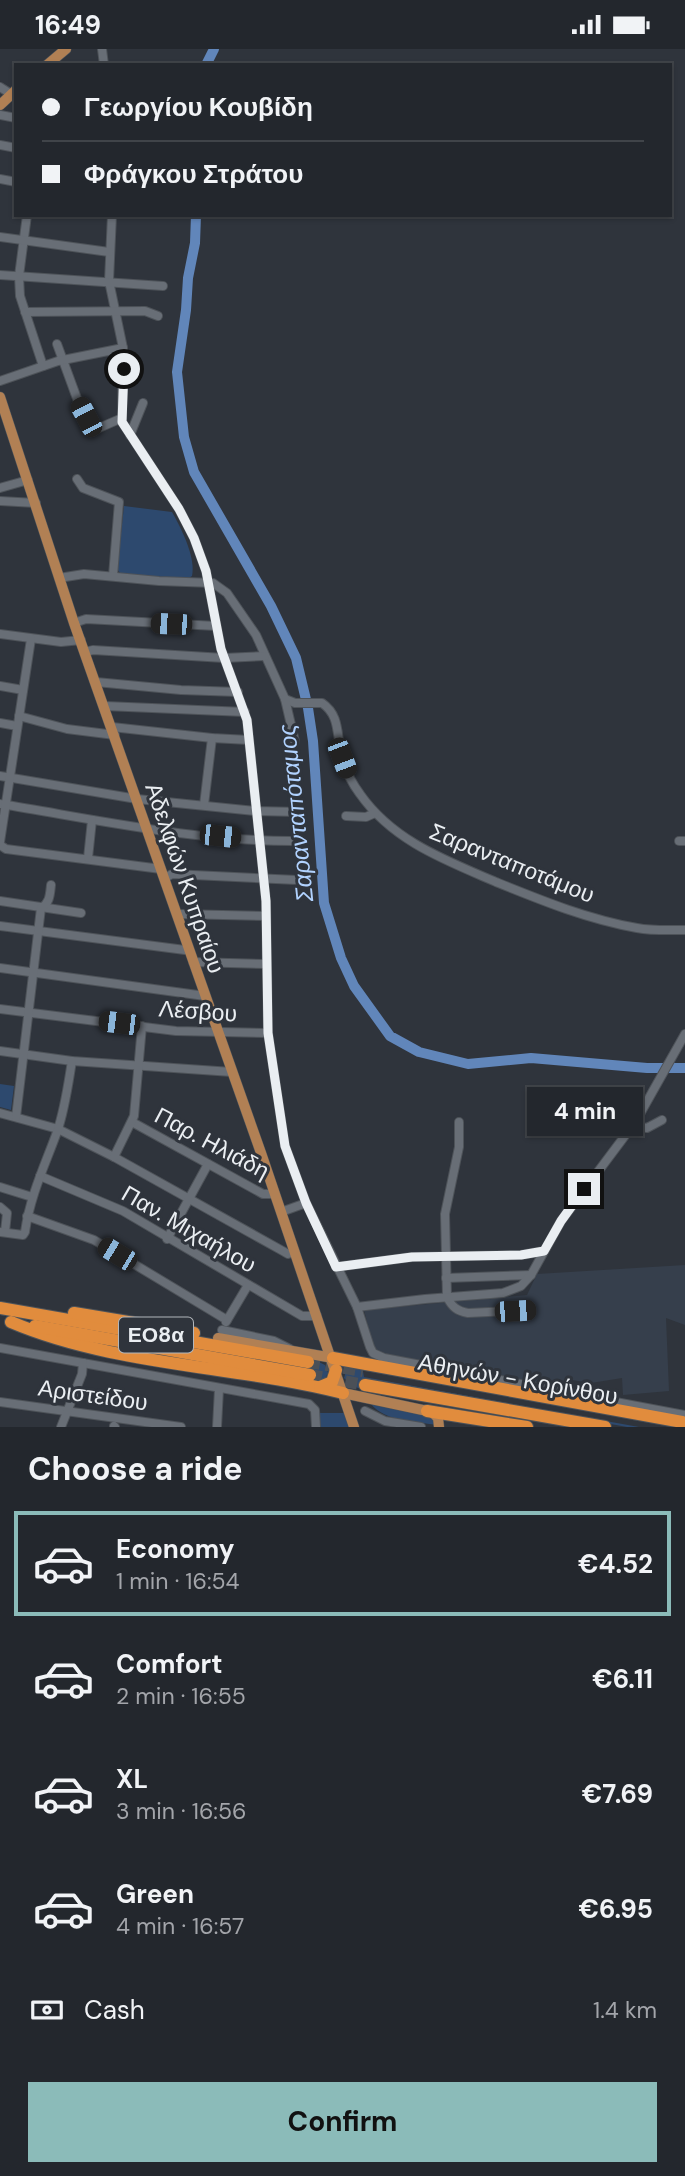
<!DOCTYPE html>
<html lang="en">
<head>
<meta charset="utf-8">
<style>
	:root { --surface:#23272d; --page:#2b2f35; --text:#f1f3f6; --muted:#a3a5aa; --line:#404449; --accent:#8bbbb9 }
	body { margin:0; font-family:"DM Sans",sans-serif; background:var(--page); color:var(--text); height:100vh; display:flex; flex-direction:column; font-size:26px; white-space:nowrap }
	* { box-sizing:border-box; margin:0 }
	p { font-size:23px; color:var(--muted) }
	.icon { flex:none; width:38px; height:38px; fill:none; stroke:currentColor; stroke-width:2; stroke-linecap:round; stroke-linejoin:round }
	.map { position:relative; height:1378px; overflow:hidden }
	.sheet { display:flex; flex-direction:column; background:var(--surface); flex:1 }
	.sheet>* { flex:none }
	.guide { position:absolute; left:14px; top:14px; width:658px; height:154px; border-radius:0px; box-shadow:0 2px 5px #0004,0 0 0 2px var(--line); display:grid; align-content:center; height:154px; padding:0 28px; background:var(--surface) }
	.end { position:absolute; width:32px; height:32px; margin:-16px; border:9px solid #eaeef2; background:#111; box-shadow:0 0 0 4px #111 }
	.from { border-radius:50% }
	.bubble { position:absolute; height:49px; border-radius:0px; background:var(--surface); box-shadow:0 2px 5px #0004,0 0 0 2px var(--line); font-size:23px; font-weight:700; line-height:49px; text-align:center }
	.car { position:absolute; width:21px; height:42px; margin:-21px -10px; border-radius:9px; box-shadow:0 0 5px 2px #0007; background:linear-gradient(#222 24%,#8ab4d8 0 40%,#222 0 76%,#8ab4d8 0 86%,#222 0) }
	.guide b { display:flex; align-items:center; gap:24px; height:66px; font-size:26px }
	.guide b+b { border-top:2px solid var(--line) }
	.guide i { width:18px; height:18px; background:var(--text) }
	ul { padding:0; list-style:none }
	li { display:flex; align-items:center; gap:21px; height:105px; margin:0 14px 10px; padding:0 14px; border:4px solid transparent; border-radius:0px }
	li div { flex:1 }
	li b { display:block; font-size:26px }
	li em { font-style:normal; font-weight:700 }
	li.on { border-color:var(--accent) }
	li>.icon { width:63px; height:63px; stroke-width:1.5 }
	h2 { padding:0 28px; font-size:32px; line-height:84px }
	.pay { display:flex; align-items:center; gap:18px; height:77px; padding:0 28px; font-size:26px }
	.pay p { margin-inline-start:auto }
	.primary-button { display:flex; gap:14px; margin-top:auto; padding:14px 28px }
	.primary-button a { flex:1; height:80px; border-radius:0px; background:var(--accent); color:#111; font-size:28px; font-weight:700; line-height:80px; text-align:center }
	.status { display:flex; justify-content:space-between; align-items:center; height:49px; padding:0 35px; background:var(--surface); direction:ltr }
	.status svg { height:19px; fill:currentColor }
	.map>svg:first-child { display:block }
	.built { fill:#363f4c }
	.green { fill:#2d496e }
	.lines { fill:none; stroke-linecap:round; stroke-linejoin:round }
	.river { stroke:#6186ba; stroke-width:10 }
	.highway-tunnel { stroke:#4b5057; stroke-width:12; stroke-dasharray:12 6; stroke-linecap:butt }
	.minor-casing { stroke:#4e5359; stroke-width:10 }
	.major-casing { stroke:#4e5359; stroke-width:11 }
	.highway-casing { stroke:#4e5359; stroke-width:14 }
	.minor { stroke:#686e76; stroke-width:8 }
	.major { stroke:#b18054; stroke-width:10 }
	.highway { stroke:#e18c3d; stroke-width:12 }
	.route { stroke:#eaeef2; stroke-width:9 }
	.labels { text-anchor:middle; stroke-width:6; stroke-linejoin:round; paint-order:stroke }
	.shield { fill:#2f343c; stroke:#b2b6bb; stroke-width:2 }
	.shield-label { font-size:21px; font-weight:bold; fill:#eaeef2 }
	.street-label { font-size:23px; fill:#eaeef2; stroke:#2f343c }
	.water-label { font-size:24px; font-style:italic; fill:#b1d2fe; stroke:#2f343c }
</style>
</head>
<body>
<div class="status"><b>16:49</b><svg viewBox="0 0 49 12"><path d="M0 12V9h3v3zM5 12V6h3v6zM10 12V3h3v9zM15 12V0h3v12zM26 1h20v11H26zM47 4h2v5h-2z"/></svg></div>
<div class="map">
<svg width="685" height="1378" viewBox="0 0 685 1378">
	<rect width="100%" height="100%" fill="#2f343c"/>
	<!-- built -->
	<polygon class="built" points="685,1216 685,1276 666,1269 669,1342 623,1346 622,1329 591,1334 566,1330 564,1338 380,1304 373,1297 364,1261 527,1246 537,1225"/>
	<!-- green -->
	<g class="green">
		<path d="M 124,457 L 172,463 C 181,479 196,508 192,527 L 186,531 L 121,525 L 117,520 Z"/>
		<polygon points="0,1035 14,1037 11,1061 0,1058"/>
		<polygon points="0,1264 307,1307 325,1316 328,1324 324,1331 311,1332 309,1320 0,1266"/>
		<polygon points="362,1317 364,1328 639,1378 627,1378 365,1330 366,1342 353,1337 344,1329 347,1319"/>
		<path d="M 371,1355 L 428,1367 L 434,1371 L 436,1376 C 414,1372 386,1373 371,1355 Z"/>
		<polygon points="319,1364 345,1364 349,1378 320,1378"/>
	</g>
	<g class="lines">
		<!-- river -->
		<g class="river">
			<polyline points="206,16 214,0"/>
			<polyline points="196,166 195,194 188,229 186,261 177,323 184,388 194,423 271,557 296,609 308,659 313,692 324,854 341,909 354,937 390,987 419,1003 468,1015 531,1009 647,1019 685,1019"/>
		</g>
		<!-- highway-tunnel -->
		<g class="highway-tunnel">
			<polyline points="308,1313 363,1322"/>
			<polyline points="310,1326 365,1336"/>
		</g>
		<!-- minor casing -->
		<g class="minor-casing">
			<g id="minor">
				<polyline points="102,0 104,16"/>
				<polyline points="0,38 11,45"/>
				<polyline points="0,66 16,69"/>
				<polyline points="0,96 16,99"/>
				<polyline points="0,130 16,133"/>
				<polyline points="27,166 19,227 20,247 43,317"/>
				<polyline points="112,166 109,232 123,299 122,373 179,460 194,489 206,522 221,600 247,671 266,852 268,984 285,1097 306,1154 357,1258 370,1298 373,1304 384,1309 685,1366"/>
				<polyline points="0,188 109,203"/>
				<polyline points="0,226 163,237"/>
				<polyline points="25,263 145,262 158,267"/>
				<polyline points="57,295 79,355 93,379 99,379 122,369"/>
				<polyline points="0,332 58,312 123,299"/>
				<polyline points="130,386 143,354"/>
				<polyline points="77,430 83,439 119,453 113,527"/>
				<polyline points="0,439 28,431"/>
				<polyline points="0,452 36,454"/>
				<path d="M 59,529 L 84,525 L 159,532 L 213,534 L 227,544 L 256,586 L 285,650 L 295,654 L 322,654 C 341,667 336,687 342,707 C 345,720 351,733 360,745 C 393,792 445,811 496,833 C 543,852 587,870 637,879 C 653,882 669,881 685,881"/>
				<polyline points="74,574 86,570 216,577"/>
				<polyline points="0,585 61,593 81,591"/>
				<polyline points="85,603 93,601 224,609 265,607"/>
				<polyline points="96,633 181,641 238,643"/>
				<polyline points="0,637 23,641"/>
				<polyline points="285,650 295,693"/>
				<polyline points="105,657 245,663"/>
				<polyline points="19,667 67,680 115,686"/>
				<polyline points="0,674 17,677"/>
				<polyline points="112,678 212,689 249,691"/>
				<polyline points="0,727 137,750 255,762 299,763"/>
				<path d="M 0,755 C 99,771 198,793 299,792"/>
				<polyline points="204,756 212,689"/>
				<polyline points="346,767 366,768 375,764"/>
				<polyline points="679,792 685,792"/>
				<polyline points="0,793 31,590"/>
				<polyline points="0,796 6,800 161,820"/>
				<polyline points="88,809 92,771"/>
				<polyline points="165,829 172,825 297,831"/>
				<polyline points="0,852 81,864"/>
				<polyline points="178,865 266,867"/>
				<polyline points="0,877 185,901 189,899"/>
				<polyline points="193,913 266,915"/>
				<polyline points="0,919 205,947"/>
				<polyline points="0,960 176,982 268,984"/>
				<polyline points="0,1002 72,1012 232,1023"/>
				<polyline points="0,1064 58,1080 114,1108 281,1201 288,1205 295,1203"/>
				<path d="M 16,1068 L 41,859 C 50,854 50,845 51,836"/>
				<polyline points="132,1073 263,1145 275,1145"/>
				<path d="M 459,1073 L 459,1098 L 445,1165 L 447,1248 C 452,1258 457,1262 468,1264 L 531,1261"/>
				<polyline points="632,1077 647,1079 662,1071"/>
				<polyline points="114,1108 134,1067 142,977"/>
				<polyline points="40,1127 123,1162 302,1267 317,1267"/>
				<polyline points="0,1138 32,1148"/>
				<polyline points="0,1158 7,1164 5,1183"/>
				<polyline points="281,1163 306,1154"/>
				<polyline points="27,1167 94,1191 227,1271"/>
				<path d="M 0,1183 L 23,1186 L 25,1183 C 30,1147 45,1116 57,1083 C 65,1060 68,1036 72,1012"/>
				<polyline points="167,1190 208,1115"/>
				<polyline points="336,1218 412,1208 521,1206 544,1202"/>
				<polyline points="446,1229 531,1226"/>
				<polyline points="357,1258 425,1250 503,1244 521,1237 531,1226 561,1172 636,1072 685,985"/>
				<polyline points="226,1273 248,1236"/>
				<polyline points="222,1281 274,1292 290,1300"/>
				<polyline points="0,1299 309,1355 315,1361 316,1378"/>
				<polyline points="0,1353 181,1378"/>
				<polyline points="365,1362 385,1372 421,1378"/>
				<polyline points="114,1377 115,1378"/>
				<polyline points="61,1378 82,1325 83,1314"/>
				<polyline points="217,1378 219,1340"/>
			</g>
		</g>
		<!-- major casing -->
		<g class="major-casing">
			<g id="major">
				<polyline points="47,16 66,0"/>
				<polyline points="0,56 16,41"/>
				<polyline points="0,348 74,574 261,1104 354,1378"/>
				<polyline points="218,1289 333,1309"/>
				<polyline points="343,1344 432,1363 438,1369 439,1378"/>
			</g>
		</g>
		<!-- highway casing -->
		<g class="highway-casing">
			<g id="highway">
				<polyline points="0,1259 308,1313"/>
				<polyline points="74,1264 194,1284"/>
				<path d="M 11,1273 C 115,1317 233,1316 343,1344"/>
				<polyline points="35,1277 310,1326"/>
				<polyline points="333,1309 682,1373 685,1375"/>
				<polyline points="365,1336 605,1378"/>
				<polyline points="320,1338 332,1333 336,1321"/>
				<polyline points="427,1362 527,1378"/>
			</g>
		</g>
		<!-- minor -->
		<use href="#minor" class="minor"/>
		<!-- major -->
		<use href="#major" class="major"/>
		<!-- highway -->
		<use href="#highway" class="highway"/>
	</g>
	<g class="lines">
		<!-- route -->
		<polyline class="route" points="124,320 122,373 179,460 194,489 206,522 221,600 247,671 266,852 268,984 285,1097 306,1154 336,1218 412,1208 521,1206 544,1202 561,1172 584,1140"/>
	</g>
	<g class="labels">
		<!-- shield labels -->
		<rect class="shield" x="119" y="1268.5" width="74" height="35" rx="5"/>
		<g class="shield-label">
			<text x="156" y="1293">ΕΟ8α</text>
		</g>
		<!-- street labels -->
		<g class="street-label">
			<text transform="translate(512 814) rotate(22)" y="8">Σαρανταποτάμου</text>
			<text transform="translate(185 829) rotate(71)" y="8">Αδελφών Κυπραίου</text>
			<text transform="translate(198 962) rotate(4)" y="8">Λέσβου</text>
			<text transform="translate(212 1094) rotate(28)" y="8">Παρ. Ηλιάδη</text>
			<text transform="translate(189 1180) rotate(30)" y="8">Παν. Μιχαήλου</text>
			<text transform="translate(518 1330) rotate(10)" y="8">Αθηνών - Κορίνθου</text>
			<text transform="translate(93 1346) rotate(8)" y="8">Αριστείδου</text>
		</g>
		<!-- water labels -->
		<g class="water-label">
			<text transform="translate(296 764) rotate(-96)" y="8">Σαρανταπόταμος</text>
		</g>
	</g>
</svg>
<i class="end from" style="left:124px;top:320px"></i>
<i class="end" style="left:584px;top:1140px"></i>
<div class="bubble" style="left:527px;top:1038px;width:116px">4 min</div>
<i class="car" style="left:86px;top:368px;rotate:332deg"></i>
<i class="car" style="left:171px;top:575px;rotate:272deg"></i>
<i class="car" style="left:342px;top:709px;rotate:159deg"></i>
<i class="car" style="left:220px;top:787px;rotate:96deg"></i>
<i class="car" style="left:119px;top:974px;rotate:277deg"></i>
<i class="car" style="left:117px;top:1205px;rotate:301deg"></i>
<i class="car" style="left:515px;top:1262px;rotate:87deg"></i>
<div class="guide">
<b><i class="from"></i>Γεωργίου Κουβίδη</b>
<b><i></i>Φράγκου Στράτου</b>
</div>
</div>
<section class="sheet">
<h2>Choose a ride</h2>
<ul>
<li class="on"><svg class="icon" aria-label="car" viewBox="0 0 24 24"><path d="M5 17H2v-5l4-1 3-4h7l3 4 3 1v5h-3M9 17h6M6 11h13"/><circle cx="7" cy="17" r="2"/><circle cx="17" cy="17" r="2"/></svg><div><b>Economy</b><p>1 min · 16:54</p></div><em>€4.52</em></li>
<li><svg class="icon" aria-label="car" viewBox="0 0 24 24"><path d="M5 17H2v-5l4-1 3-4h7l3 4 3 1v5h-3M9 17h6M6 11h13"/><circle cx="7" cy="17" r="2"/><circle cx="17" cy="17" r="2"/></svg><div><b>Comfort</b><p>2 min · 16:55</p></div><em>€6.11</em></li>
<li><svg class="icon" aria-label="car" viewBox="0 0 24 24"><path d="M5 17H2v-5l4-1 3-4h7l3 4 3 1v5h-3M9 17h6M6 11h13"/><circle cx="7" cy="17" r="2"/><circle cx="17" cy="17" r="2"/></svg><div><b>XL</b><p>3 min · 16:56</p></div><em>€7.69</em></li>
<li><svg class="icon" aria-label="car" viewBox="0 0 24 24"><path d="M5 17H2v-5l4-1 3-4h7l3 4 3 1v5h-3M9 17h6M6 11h13"/><circle cx="7" cy="17" r="2"/><circle cx="17" cy="17" r="2"/></svg><div><b>Green</b><p>4 min · 16:57</p></div><em>€6.95</em></li>
</ul>
<div class="pay"><svg class="icon" aria-label="cash" viewBox="0 0 24 24"><path d="M3 7h18v10H3z"/><circle cx="12" cy="12" r="2"/></svg>Cash<p>1.4 km</p></div>
<div class="primary-button"><a>Confirm</a></div>
</section>
</body>
</html>
